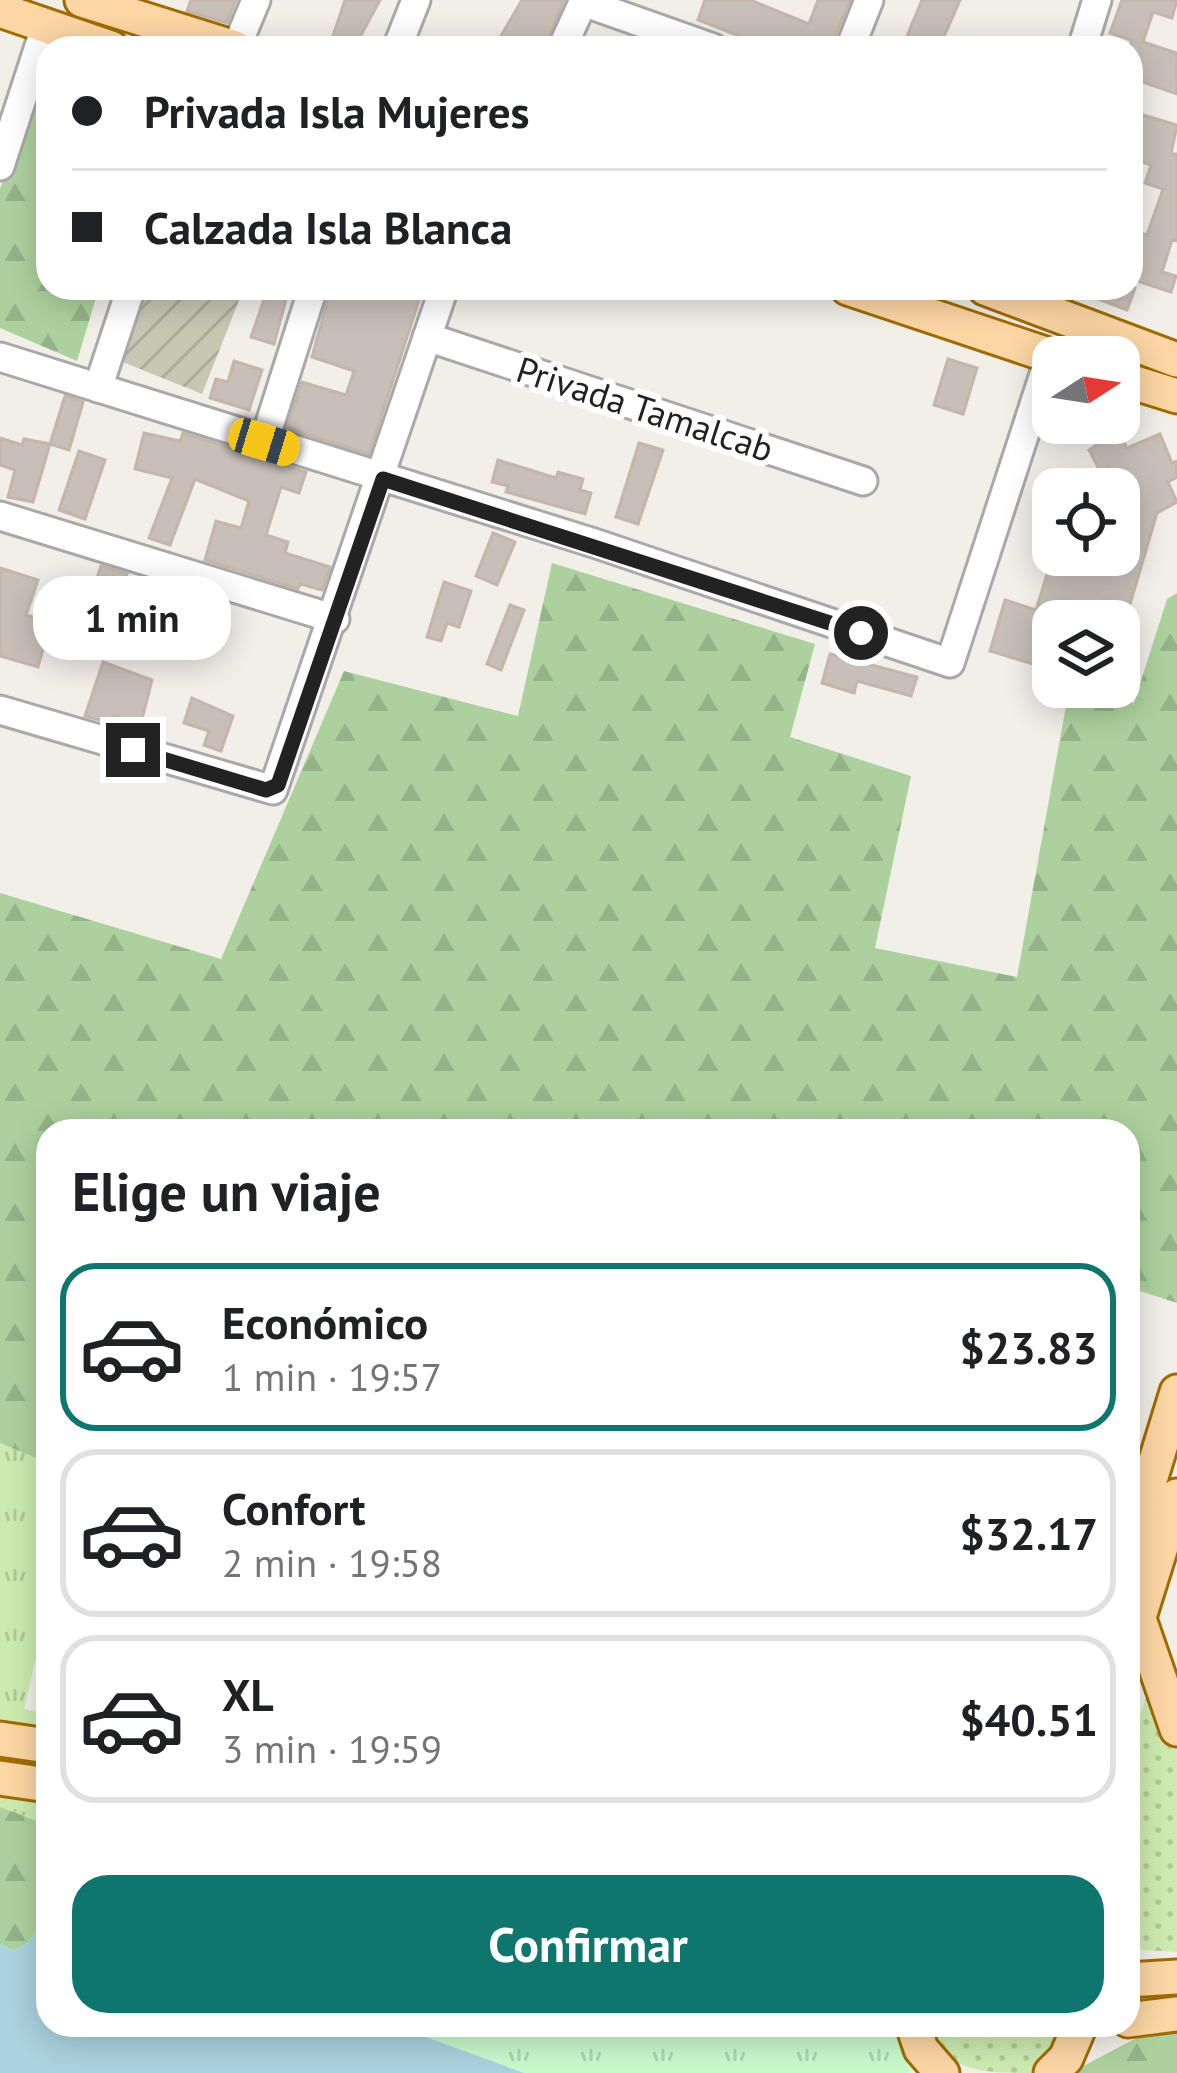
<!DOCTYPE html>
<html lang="es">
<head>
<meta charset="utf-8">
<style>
	:root { --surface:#fff; --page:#f2f2f2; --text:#202124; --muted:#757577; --line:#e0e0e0; --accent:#0f766e }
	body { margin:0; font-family:"PT Sans",sans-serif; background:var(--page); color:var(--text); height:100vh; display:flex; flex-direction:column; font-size:45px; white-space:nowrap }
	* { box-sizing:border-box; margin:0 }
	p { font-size:39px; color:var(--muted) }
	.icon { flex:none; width:66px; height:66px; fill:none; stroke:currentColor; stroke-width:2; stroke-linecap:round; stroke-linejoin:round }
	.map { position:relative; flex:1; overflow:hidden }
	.side { position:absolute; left:36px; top:1119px; width:1104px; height:918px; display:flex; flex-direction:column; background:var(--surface); border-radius:36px; box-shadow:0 6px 30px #0003 }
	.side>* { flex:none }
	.guide { position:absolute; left:36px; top:36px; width:1107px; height:264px; border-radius:36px; box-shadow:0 6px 30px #0003; display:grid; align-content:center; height:264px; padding:0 36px; background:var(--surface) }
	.needle { width:78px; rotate:78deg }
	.tools { position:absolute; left:1032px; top:336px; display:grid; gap:24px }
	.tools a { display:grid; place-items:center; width:108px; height:108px; border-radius:24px; background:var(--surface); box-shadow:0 6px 30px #0003; font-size:60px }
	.end { position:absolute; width:54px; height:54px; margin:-27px; border:15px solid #222; background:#fff; box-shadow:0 0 0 6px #fff }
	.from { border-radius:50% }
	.bubble { position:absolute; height:84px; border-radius:36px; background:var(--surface); box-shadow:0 6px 30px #0003; font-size:39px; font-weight:700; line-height:84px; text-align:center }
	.car { position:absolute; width:36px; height:72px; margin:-36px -18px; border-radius:15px; box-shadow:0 0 9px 3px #0007; background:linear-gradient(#f5c518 24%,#345 0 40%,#f5c518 0 76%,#345 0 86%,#f5c518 0) }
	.guide b { display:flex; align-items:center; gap:42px; height:114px; font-size:45px }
	.guide b+b { border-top:3px solid var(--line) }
	.guide i { width:30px; height:30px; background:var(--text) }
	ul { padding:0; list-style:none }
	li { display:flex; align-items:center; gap:36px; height:168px; margin:0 24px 18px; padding:0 12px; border:6px solid var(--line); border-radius:36px }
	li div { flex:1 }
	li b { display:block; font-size:45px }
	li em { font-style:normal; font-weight:700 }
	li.active { border-color:var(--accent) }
	li>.icon { width:108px; height:108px; stroke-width:1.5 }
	h2 { padding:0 36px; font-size:54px; line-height:144px }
	.cta { display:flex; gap:24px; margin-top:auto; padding:24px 36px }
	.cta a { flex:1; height:138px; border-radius:36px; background:var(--accent); color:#fff; font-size:48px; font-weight:700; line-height:138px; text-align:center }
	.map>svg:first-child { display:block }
	.construction { fill:url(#construction-furrows) }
	.grass { fill:url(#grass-tufts) }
	.forest { fill:url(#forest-firs) }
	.park { fill:url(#park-tufts) }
	.garden { fill:url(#garden-dots) }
	.water { fill:#aad3df }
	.building { fill:#c7bfb8; stroke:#c4b6ab; stroke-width:3 }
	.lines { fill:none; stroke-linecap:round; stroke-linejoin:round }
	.minor-casing { stroke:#a9a9a9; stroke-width:33 }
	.major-casing { stroke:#a06b00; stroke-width:39 }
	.minor { stroke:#fff; stroke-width:27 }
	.major { stroke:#fcd6a4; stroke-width:33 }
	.route { stroke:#222; stroke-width:15 }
	.labels { text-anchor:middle; stroke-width:12; stroke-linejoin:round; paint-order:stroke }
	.street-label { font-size:36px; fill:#222; stroke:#fff }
</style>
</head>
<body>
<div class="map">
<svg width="1177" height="2073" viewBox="0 0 1177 2073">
	<defs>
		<pattern id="construction-furrows" width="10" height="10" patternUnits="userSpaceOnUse" patternTransform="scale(3)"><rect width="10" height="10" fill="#c7c7b4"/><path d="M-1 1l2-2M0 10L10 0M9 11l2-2" fill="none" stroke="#abab9a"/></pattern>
		<pattern id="grass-tufts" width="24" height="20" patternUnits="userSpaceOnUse" patternTransform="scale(3)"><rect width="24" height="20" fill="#cdebb0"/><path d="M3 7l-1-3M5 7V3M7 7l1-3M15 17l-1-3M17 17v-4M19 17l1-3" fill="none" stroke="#b0c997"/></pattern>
		<pattern id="forest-firs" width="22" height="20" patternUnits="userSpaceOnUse" patternTransform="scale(3)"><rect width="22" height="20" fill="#add19e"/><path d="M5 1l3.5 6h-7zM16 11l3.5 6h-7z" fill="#95b388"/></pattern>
		<pattern id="park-tufts" width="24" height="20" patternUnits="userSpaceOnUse" patternTransform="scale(3)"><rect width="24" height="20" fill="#c8facc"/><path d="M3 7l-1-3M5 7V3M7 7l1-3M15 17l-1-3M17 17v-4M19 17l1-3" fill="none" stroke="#acd6af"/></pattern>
		<pattern id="garden-dots" width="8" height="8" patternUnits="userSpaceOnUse" patternTransform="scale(3)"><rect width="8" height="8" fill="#cdebb0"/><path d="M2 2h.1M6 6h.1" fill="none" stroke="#b0c997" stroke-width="1.8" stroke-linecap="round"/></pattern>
	</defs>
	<rect width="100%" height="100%" fill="#f2efe9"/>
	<!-- construction -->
	<polygon class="construction" points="129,288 244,288 202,394 103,354"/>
	<!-- grass -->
	<polygon class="grass" points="0,1443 48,1463 48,1606 24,1709 48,1714 48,1825 0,1807"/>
	<!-- forest -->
	<g class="forest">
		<polygon points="51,31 92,48 48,48 48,288 99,288 77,361 0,328 0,189"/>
		<polygon points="552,563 815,644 790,737 911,776 875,948 1017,977 1069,689 1134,703 1167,599 1177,593 1177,1303 1128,1287 1128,1131 48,1131 48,1463 0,1443 0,893 221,959 344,671 518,716"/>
		<polygon points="0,1807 48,1825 48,1922 43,1920 28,1943 14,1951 0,1944"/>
		<polygon points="1177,2028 1177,2073 1070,2073 1148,2032"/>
	</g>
	<!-- park -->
	<polygon class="park" points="43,1920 48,1922 48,2025 891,2025 915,2068 907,2073 0,2073 0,1944 14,1951 28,1943"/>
	<!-- garden -->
	<g class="garden">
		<polygon points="1152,1680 1177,1750 1177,1952 1128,1949 1128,1751"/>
		<path d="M 928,2025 L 1067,2025 L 1031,2073 C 985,2073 943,2073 928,2025 Z"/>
	</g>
	<!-- water -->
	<polygon class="water" points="43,1920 48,1922 48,2025 393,2025 524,2073 0,2073 0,1944 14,1951 28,1943"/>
	<!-- building -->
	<g class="building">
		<polygon points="191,0 236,0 227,23 187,11"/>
		<polygon points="345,0 380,0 354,48 329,48"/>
		<polygon points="522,0 564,0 544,48 498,41"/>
		<polygon points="705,0 750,0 809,24 818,0 850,0 830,48 770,48 698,20"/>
		<polygon points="922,0 960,0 939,48 902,48"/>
		<polygon points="1122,0 1177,0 1172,18 1153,12 1143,42 1177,53 1177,94 1131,78 1131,40 1110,33"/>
		<polygon points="1143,115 1177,125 1171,154 1177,154 1177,241 1172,240 1162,272 1176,276 1171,292 1131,279 1131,230 1147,235 1163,189 1145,183 1151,165 1131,158 1131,137 1135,139"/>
		<polygon points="268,288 289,288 274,344 251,337"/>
		<polygon points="331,288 423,288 369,454 287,428 302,382 346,395 354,371 312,357"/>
		<polygon points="1070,288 1135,288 1127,310"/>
		<polygon points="948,359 977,368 963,414 934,405"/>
		<polygon points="234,361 262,370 249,410 210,398 216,379 228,382"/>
		<polygon points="65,396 83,402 69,450 50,444"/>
		<polygon points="1118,431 1127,448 1160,434 1172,463 1177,461 1177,477 1168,482 1177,502 1157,513 1125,621 1092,621 1066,613 1063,621 1053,621 1053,670 990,651 1005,600 1036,610 1053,555 1125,555 1133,527 1121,503 1127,500 1109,466 1100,471 1089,450"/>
		<polygon points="144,433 180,441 183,433 306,472 299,493 281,487 266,535 288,542 285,553 330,567 322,590 300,584 298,589 205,560 216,521 241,528 249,501 195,479 170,545 149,538 172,478 135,469"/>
		<polygon points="0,438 22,445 24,439 50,444 33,502 8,497 15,470 0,465"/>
		<polygon points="639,443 663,450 638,524 616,517"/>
		<polygon points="79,451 105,460 85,519 59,510"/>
		<polygon points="498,460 556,478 558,472 583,479 580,490 591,493 585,514 506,492 508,486 492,482"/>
		<polygon points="493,533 515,542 497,585 476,576"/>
		<polygon points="101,566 127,574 112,620 86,610"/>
		<polygon points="0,568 38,580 26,615 51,622 38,667 0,656"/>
		<polygon points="444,582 471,591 459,627 447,623 441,641 427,637"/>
		<polygon points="183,591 209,599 189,656 164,647"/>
		<polygon points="510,605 524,610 501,670 487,664"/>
		<polygon points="830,654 917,677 911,696 857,681 854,693 822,683"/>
		<polygon points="103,662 152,680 141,723 112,715 110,723 85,716"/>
		<polygon points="192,698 233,716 221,751 204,745 209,731 184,723"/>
	</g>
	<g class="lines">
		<!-- minor casing -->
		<g class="minor-casing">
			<g id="minor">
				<polyline points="583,2 713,48"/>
				<polyline points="236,48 256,0"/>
				<polyline points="397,48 416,0"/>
				<polyline points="562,48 584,0"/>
				<polyline points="850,48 869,0"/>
				<polyline points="1082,48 1097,0"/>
				<polyline points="0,166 46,25"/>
				<polyline points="427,337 863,481"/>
				<polyline points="0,357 594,543 950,663 1050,356"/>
				<polyline points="98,388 131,288"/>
				<polyline points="264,442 313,288"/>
				<polyline points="0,516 335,619"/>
				<polyline points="0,710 273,790 444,288"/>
			</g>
		</g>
		<!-- major casing -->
		<g class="major-casing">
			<g id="major">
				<polyline points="82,0 235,48"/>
				<polyline points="0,10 111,48"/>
				<polyline points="848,288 1054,357"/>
				<polyline points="985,288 1177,360"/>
				<polyline points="1119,378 1177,396"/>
				<polyline points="1128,1552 1177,1392"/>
				<polyline points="1138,1616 1177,1729"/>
				<polyline points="1128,1652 1177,1496"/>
				<polyline points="0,1739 48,1746"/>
				<polyline points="0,1778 48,1785"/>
				<polyline points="1128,1980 1177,1977"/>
				<polyline points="1128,2020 1177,2014"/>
				<polyline points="913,2025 921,2049 942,2073"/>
				<polyline points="1051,2073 1066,2058 1080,2025"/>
			</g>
		</g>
		<!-- minor -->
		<use href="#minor" class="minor"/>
		<!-- major -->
		<use href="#major" class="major"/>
	</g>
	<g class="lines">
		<!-- route -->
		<polyline class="route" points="133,750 266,790 278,785 383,479 861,633"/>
	</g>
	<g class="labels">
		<!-- street labels -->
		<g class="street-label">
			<text transform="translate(645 409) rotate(18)" y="13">Privada Tamalcab</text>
		</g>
	</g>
</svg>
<div class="tools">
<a><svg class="needle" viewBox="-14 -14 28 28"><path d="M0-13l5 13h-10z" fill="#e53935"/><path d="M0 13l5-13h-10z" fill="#757577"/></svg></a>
<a><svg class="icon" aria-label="locate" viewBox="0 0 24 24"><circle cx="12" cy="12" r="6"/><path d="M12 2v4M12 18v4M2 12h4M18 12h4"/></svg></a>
<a><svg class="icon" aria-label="layers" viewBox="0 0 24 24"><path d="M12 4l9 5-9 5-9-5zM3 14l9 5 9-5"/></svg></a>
</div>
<i class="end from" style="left:861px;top:633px"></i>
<i class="end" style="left:133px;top:750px"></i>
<div class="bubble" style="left:33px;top:576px;width:198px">1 min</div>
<i class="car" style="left:264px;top:442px;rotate:107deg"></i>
<div class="guide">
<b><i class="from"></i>Privada Isla Mujeres</b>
<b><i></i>Calzada Isla Blanca</b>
</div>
<section class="side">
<h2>Elige un viaje</h2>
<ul>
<li class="active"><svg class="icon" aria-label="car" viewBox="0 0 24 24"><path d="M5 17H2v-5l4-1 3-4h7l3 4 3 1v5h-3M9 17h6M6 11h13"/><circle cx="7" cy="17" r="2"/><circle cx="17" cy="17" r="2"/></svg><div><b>Económico</b><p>1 min · 19:57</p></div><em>$23.83</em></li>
<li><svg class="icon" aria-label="car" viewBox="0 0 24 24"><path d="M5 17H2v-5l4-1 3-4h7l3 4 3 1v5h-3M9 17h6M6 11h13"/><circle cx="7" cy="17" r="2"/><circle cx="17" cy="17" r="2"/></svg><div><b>Confort</b><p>2 min · 19:58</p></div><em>$32.17</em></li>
<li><svg class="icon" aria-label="car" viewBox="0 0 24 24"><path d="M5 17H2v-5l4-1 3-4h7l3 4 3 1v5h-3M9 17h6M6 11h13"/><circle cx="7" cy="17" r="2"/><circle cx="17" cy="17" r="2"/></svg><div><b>XL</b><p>3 min · 19:59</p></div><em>$40.51</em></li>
</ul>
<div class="cta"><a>Confirmar</a></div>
</section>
</div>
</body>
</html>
